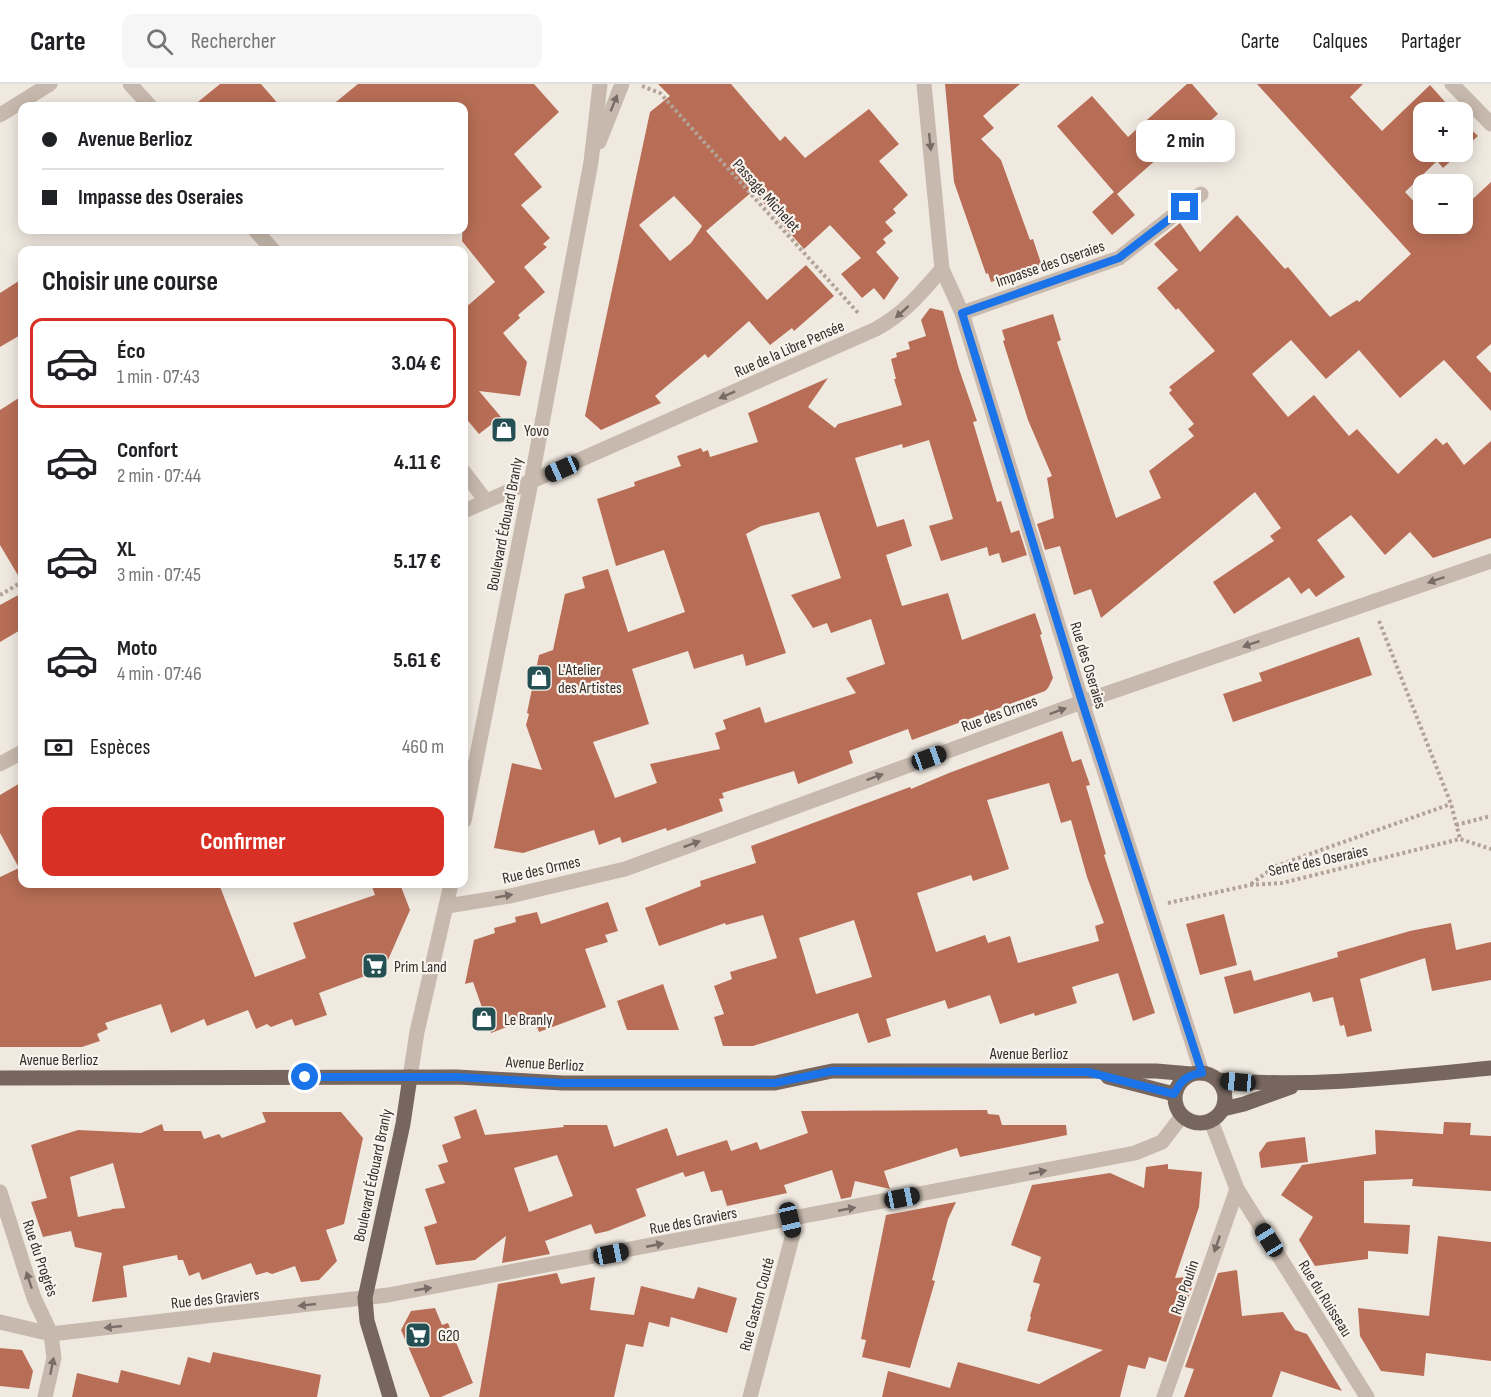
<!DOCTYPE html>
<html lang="fr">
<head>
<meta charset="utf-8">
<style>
	:root { --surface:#fff; --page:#f6f6f6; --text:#202124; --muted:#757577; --line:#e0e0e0; --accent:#d93025 }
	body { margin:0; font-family:"Sofia Sans Condensed",sans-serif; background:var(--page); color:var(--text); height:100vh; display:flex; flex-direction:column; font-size:22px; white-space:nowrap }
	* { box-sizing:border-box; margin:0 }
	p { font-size:20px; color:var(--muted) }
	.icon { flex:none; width:33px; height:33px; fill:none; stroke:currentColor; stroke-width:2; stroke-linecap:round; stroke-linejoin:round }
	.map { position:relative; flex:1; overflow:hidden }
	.side { position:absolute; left:18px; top:162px; width:450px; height:642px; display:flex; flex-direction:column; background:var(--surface); border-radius:12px; box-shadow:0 3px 15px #0003 }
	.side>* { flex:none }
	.guide { position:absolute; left:18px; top:18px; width:450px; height:132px; border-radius:12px; box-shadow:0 3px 15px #0003; display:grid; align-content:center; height:132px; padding:0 24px; background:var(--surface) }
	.buttons { position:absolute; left:1413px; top:18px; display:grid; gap:12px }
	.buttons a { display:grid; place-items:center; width:60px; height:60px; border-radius:12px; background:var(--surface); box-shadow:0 3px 15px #0003; font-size:30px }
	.end { position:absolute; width:27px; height:27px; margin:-14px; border:8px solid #1a73e8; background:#fff; box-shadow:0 0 0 3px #fff }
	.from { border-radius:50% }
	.bubble { position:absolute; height:42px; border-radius:12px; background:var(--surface); box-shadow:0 3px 15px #0003; font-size:20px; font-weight:700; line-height:42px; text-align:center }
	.car { position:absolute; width:18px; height:36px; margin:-18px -9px; border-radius:8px; box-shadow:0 0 4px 2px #0007; background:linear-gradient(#222 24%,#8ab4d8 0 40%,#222 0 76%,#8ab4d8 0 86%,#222 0) }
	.guide b { display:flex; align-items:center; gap:21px; height:57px; font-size:22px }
	.guide b+b { border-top:2px solid var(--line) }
	.guide i { width:15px; height:15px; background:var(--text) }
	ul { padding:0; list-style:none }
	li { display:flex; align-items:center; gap:18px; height:90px; margin:0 12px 9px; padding:0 12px; border:3px solid transparent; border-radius:12px }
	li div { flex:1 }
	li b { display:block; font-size:22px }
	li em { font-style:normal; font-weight:700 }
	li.active { border-color:var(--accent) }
	li>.icon { width:54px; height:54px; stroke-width:1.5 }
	h2 { padding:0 24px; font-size:27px; line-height:72px }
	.pay { display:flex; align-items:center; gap:15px; height:66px; padding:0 24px; font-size:22px }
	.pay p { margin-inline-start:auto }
	.primary-button { display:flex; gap:12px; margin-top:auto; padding:12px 24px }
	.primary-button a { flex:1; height:69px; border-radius:12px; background:var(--accent); color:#fff; font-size:24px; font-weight:700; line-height:69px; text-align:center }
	header { display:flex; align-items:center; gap:36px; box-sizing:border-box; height:84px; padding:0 30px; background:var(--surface); border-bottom:2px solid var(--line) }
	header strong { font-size:28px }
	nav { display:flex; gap:33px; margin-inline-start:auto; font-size:21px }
	.search { width:420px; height:54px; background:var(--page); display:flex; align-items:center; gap:15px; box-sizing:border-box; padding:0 21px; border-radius:12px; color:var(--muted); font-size:22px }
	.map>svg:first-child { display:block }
	.building { fill:#b86e56; fill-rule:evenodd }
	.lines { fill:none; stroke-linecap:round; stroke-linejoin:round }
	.path { stroke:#b3a397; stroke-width:4; stroke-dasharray:3 3; stroke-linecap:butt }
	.minor { stroke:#c7b9ad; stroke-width:15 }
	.major { stroke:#76665e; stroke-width:15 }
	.oneway { fill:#776d66 }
	.route { stroke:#1a73e8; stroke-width:8 }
	.labels { text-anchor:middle; stroke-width:4.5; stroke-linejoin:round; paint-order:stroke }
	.street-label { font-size:16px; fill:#362e2b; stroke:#f8f3ec }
	.poi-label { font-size:16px; fill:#362e2b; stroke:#f8f3ec; text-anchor:start }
</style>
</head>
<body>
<header>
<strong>Carte</strong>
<div class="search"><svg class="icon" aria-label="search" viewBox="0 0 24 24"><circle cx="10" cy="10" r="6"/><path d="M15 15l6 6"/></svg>Rechercher</div>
<nav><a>Carte</a><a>Calques</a><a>Partager</a></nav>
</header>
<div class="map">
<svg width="1491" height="1313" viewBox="0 0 1491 1313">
	<rect width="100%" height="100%" fill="#f0e9e0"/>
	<!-- building -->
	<g class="building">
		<polygon points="220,0 261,0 280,22 193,22"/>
		<polygon points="358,0 534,0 559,28 514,70 542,103 521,121 550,154 543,160 547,163 524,183 545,208 518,231 520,234 503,249 527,278 520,312 479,307 501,333 479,350 464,332 464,225 495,198 462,157 464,114 464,22 331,22"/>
		<path d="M 658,0 L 731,0 L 780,57 L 785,52 L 805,74 L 869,25 L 899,60 L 879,77 L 908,111 L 893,125 L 896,129 L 885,138 L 893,147 L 883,155 L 886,159 L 876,168 L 899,194 L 884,216 L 874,204 L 862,214 L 841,190 L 861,174 L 830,141 L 804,165 L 753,107 L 706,147 L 767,216 L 806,181 L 834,212 L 794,247 L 792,244 L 770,261 L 749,237 L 708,274 L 705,270 L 655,312 L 661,319 L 601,346 L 585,332 L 650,28 L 670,12 ZM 674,112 L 702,142 L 691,159 L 670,177 L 639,141 Z"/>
		<polygon points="945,0 1020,0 983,32 994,44 981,55 1001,76 1030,156 1033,155 1042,182 991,198 988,189 986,190 954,98"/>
		<polygon points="1187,0 1192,0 1218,30 1187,58 1182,53 1117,110 1135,131 1112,151 1092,128 1114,108 1057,42 1092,12 1128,53"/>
		<polygon points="1257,0 1363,0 1350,13 1382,47 1430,1 1454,28 1424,28 1424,68 1461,68 1443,84 1437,77 1405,108 1424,128 1424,140 1433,140 1440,147 1447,140 1462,140 1462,125 1491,98 1491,260 1476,273 1491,289 1491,327 1444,276 1400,314 1359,266 1326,295 1291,256 1252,290 1288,333 1314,311 1349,352 1357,345 1398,390 1436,354 1443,361 1447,358 1464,381 1491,357 1491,454 1433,474 1410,448 1385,471 1351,431 1317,456 1345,493 1316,513 1309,504 1301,510 1289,493 1234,530 1213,498 1274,457 1270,452 1281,444 1255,408 1101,534 1091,505 1074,511 1060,462 1045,466 1037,440 1054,434 1047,394 1052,392 1028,336 1003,257 1005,256 1002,246 1053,230 1061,256 1057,258 1116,434 1161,414 1149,387 1194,352 1188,345 1194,340 1169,309 1172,306 1169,303 1215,267 1178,224 1176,226 1157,204 1178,186 1154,160 1180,139 1200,168 1237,131 1285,185 1288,183 1330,233 1357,216 1359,218 1411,170"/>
		<polygon points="1462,37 1478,52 1462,66"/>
		<polygon points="22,195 22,250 0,263 0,209"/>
		<path d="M 930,224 L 943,227 L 959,285 L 977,337 L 973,338 L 997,418 L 1001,417 L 1011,449 L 1019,446 L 1027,471 L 1002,479 L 999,469 L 989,472 L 987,463 L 941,477 L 929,442 L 953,435 L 929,356 L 903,364 L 902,360 L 855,374 L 877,443 L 904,435 L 912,462 L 886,471 L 902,522 L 948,509 L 962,556 L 1035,529 L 1042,550 L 1040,551 L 1053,594 L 1048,604 L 1045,607 L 912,656 L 908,645 L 849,667 L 853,679 L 798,700 L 794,687 L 722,709 L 724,714 L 719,715 L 723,727 L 667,747 L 666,744 L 622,759 L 620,753 L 599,761 L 594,746 L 523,769 L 494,764 L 512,679 L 542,686 L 526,641 L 529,630 L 527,629 L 539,571 L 553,566 L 565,510 L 585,504 L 582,493 L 608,485 L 628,548 L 685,528 L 664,466 L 616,482 L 597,415 L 635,402 L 634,398 L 681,382 L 677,372 L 701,364 L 703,368 L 708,366 L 710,373 L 758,358 L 748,329 L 828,294 L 808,323 L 835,344 L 838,340 L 902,321 L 894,295 L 896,295 L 891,275 L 897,273 L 896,269 L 910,265 L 908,258 L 926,252 L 921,236 ZM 819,428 L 841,494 L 791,511 L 813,544 L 827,539 L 831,549 L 871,535 L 885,580 L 846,594 L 856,609 L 765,639 L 760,623 L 723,636 L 726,645 L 715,649 L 720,665 L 650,680 L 657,699 L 615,714 L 593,658 L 649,640 L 632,585 L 688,567 L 694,585 L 743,570 L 746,582 L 786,569 L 746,450 L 761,442 Z"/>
		<polygon points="22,312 22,498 0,461 0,326"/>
		<polygon points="22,509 22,545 0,558 0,521"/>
		<polygon points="1359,553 1372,591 1233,638 1223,610 1262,597 1259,589"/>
		<path d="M 1062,647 L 1072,678 L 1081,675 L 1090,701 L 1086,702 L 1106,770 L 1104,771 L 1155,929 L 1133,937 L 1118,889 L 1072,903 L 1077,919 L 1035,932 L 1034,929 L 1000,940 L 990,911 L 948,925 L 945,916 L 886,935 L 891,952 L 868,959 L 858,929 L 753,962 L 723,962 L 714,933 L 724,930 L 714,902 L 732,895 L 730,888 L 777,874 L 763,831 L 726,841 L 725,839 L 659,862 L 645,824 L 701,802 L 700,797 L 756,779 L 751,762 L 910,703 L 911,705 L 949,689 ZM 1049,699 L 1061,739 L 1071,736 L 1087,793 L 1104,839 L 1095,842 L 1099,857 L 1018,879 L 1010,852 L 988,859 L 985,851 L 936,868 L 917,809 L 971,791 L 973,797 L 1009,785 L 987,716 ZM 854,836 L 872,893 L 816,910 L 799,854 Z"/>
		<polygon points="22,698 22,800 219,800 255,893 306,874 293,839 375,811 371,800 400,800 410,826 384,885 319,909 327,931 295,942 292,935 271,943 267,940 256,945 248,926 207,942 204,935 171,949 161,920 105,939 108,945 97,950 100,957 82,963 0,963 0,793 19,784 0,749 0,711"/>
		<polygon points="608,818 618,847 605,851 608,858 585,865 606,923 539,948 533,933 491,949 473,898 465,900 474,856 495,849 494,844 516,838 515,833 537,828 541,840"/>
		<polygon points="1224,830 1237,881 1200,891 1186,840"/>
		<polygon points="1451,839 1456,866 1491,858 1491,896 1432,907 1425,874 1360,895 1372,947 1347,953 1344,941 1340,942 1333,913 1313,918 1310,908 1234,930 1224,893 1251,886 1254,897 1338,873 1337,868 1410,847"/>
		<polygon points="663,900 679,946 627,946 617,917"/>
		<path d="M 476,1025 L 485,1051 L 564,1043 L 563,1041 L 607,1041 L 614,1063 L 667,1044 L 677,1072 L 727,1056 L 731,1067 L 757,1058 L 760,1066 L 808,1049 L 801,1027 L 987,1026 L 988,1030 L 999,1031 L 1002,1041 L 1066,1041 L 1067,1051 L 960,1073 L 957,1064 L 884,1087 L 890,1105 L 855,1097 L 851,1113 L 841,1115 L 832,1086 L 784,1101 L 787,1109 L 727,1122 L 722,1106 L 711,1108 L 704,1087 L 685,1093 L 683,1088 L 636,1105 L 646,1132 L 608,1147 L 595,1150 L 591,1140 L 545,1157 L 550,1170 L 502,1179 L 506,1152 L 475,1176 L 436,1181 L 424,1143 L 437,1139 L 425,1105 L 445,1099 L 438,1081 L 448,1078 L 442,1061 L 461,1054 L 454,1033 ZM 557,1071 L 573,1112 L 529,1128 L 514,1084 Z"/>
		<path d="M 262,1028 L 341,1028 L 363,1054 L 344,1140 L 326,1146 L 337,1177 L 319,1196 L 301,1198 L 295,1182 L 272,1190 L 267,1188 L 256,1191 L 251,1179 L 202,1196 L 199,1188 L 189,1192 L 183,1176 L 178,1176 L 177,1171 L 123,1182 L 127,1213 L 92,1218 L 102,1169 L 75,1163 L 71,1147 L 43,1153 L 31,1118 L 47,1114 L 31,1061 L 78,1046 L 141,1049 L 162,1040 L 164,1047 L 201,1047 L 204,1055 L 219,1050 L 222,1054 L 266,1038 ZM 113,1079 L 125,1124 L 112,1125 L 111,1126 L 78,1133 L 70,1093 Z"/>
		<polygon points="1444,1038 1471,1039 1470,1051 1491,1052 1491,1107 1412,1102 1413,1095 1364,1097 1364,1139 1410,1141 1408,1170 1368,1167 1368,1175 1315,1182 1299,1156 1313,1133 1281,1111 1302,1081 1376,1070 1375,1046 1443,1050"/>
		<polygon points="1305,1053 1308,1078 1261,1084 1259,1069 1267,1058"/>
		<polygon points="1168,1080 1168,1085 1202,1088 1199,1123 1175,1194 1196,1192 1166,1278 1149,1273 1145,1285 1128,1281 1120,1313 882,1313 888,1287 950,1304 958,1278 1039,1300 1103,1266 1027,1247 1031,1233 1030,1232 1040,1200 1033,1198 1041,1173 1011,1161 1032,1101 1110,1089 1144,1104 1146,1083"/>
		<polygon points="956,1118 948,1135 932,1196 935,1197 910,1284 862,1273 866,1256 861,1255 886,1131"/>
		<polygon points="1438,1152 1491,1158 1491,1277 1426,1269 1424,1292 1381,1287 1360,1252 1358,1224 1429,1232"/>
		<polygon points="1237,1186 1242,1232 1283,1228 1295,1246 1307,1250 1342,1307 1281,1287 1272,1313 1184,1313 1194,1285 1185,1283 1218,1189"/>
		<polygon points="557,1189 561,1200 595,1193 590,1226 634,1231 641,1202 694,1215 698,1203 737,1214 727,1249 671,1233 669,1243 649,1238 643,1263 626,1260 614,1313 479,1313 498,1200"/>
		<polygon points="435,1224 442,1241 448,1239 473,1299 441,1313 430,1313 401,1246 411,1227"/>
		<polygon points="0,1264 22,1266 33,1287 29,1305 0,1302"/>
		<polygon points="213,1268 321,1291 317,1313 72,1313 77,1289 118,1299 121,1286 180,1301 188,1273 210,1279"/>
	</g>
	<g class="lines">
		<!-- path -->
		<g class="path">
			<polyline points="642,2 660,9 859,230"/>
			<polyline points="0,511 22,498"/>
			<polyline points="1379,537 1451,720 1460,755"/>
			<polyline points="1456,741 1491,732"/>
			<polyline points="1251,800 1276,782 1451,720"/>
			<polyline points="1168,819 1250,801 1282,799 1460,755 1491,765"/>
		</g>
		<!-- minor -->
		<g class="minor">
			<polyline points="130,0 150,22"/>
			<polyline points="924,0 942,185 962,229 1082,618 1202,989"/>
			<polyline points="1452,0 1491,40"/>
			<polyline points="0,31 50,0"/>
			<polyline points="599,58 622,0"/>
			<polyline points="255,146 273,166"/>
			<polyline points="962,229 1119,174 1201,110"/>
			<polyline points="464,388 486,417"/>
			<path d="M 464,427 L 876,245 C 905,229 921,209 942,185"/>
			<polyline points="0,680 22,668"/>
			<polyline points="464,737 531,398 591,78 600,0"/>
			<polyline points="447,822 510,812 625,785 1082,618 1491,477"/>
			<polyline points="410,993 417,948 451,800"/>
			<polyline points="1211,1037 1237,1105 1367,1313"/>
			<polyline points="0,1108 34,1214 51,1250 54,1274 45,1313"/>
			<polyline points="0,1238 51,1250 388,1211 1135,1069 1162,1058 1182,1032"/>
			<polyline points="750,1313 793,1150 790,1136"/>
			<polyline points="1164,1313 1237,1105"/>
		</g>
		<!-- major -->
		<g class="major">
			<circle cx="1200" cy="1014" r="25"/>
			<polyline points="1108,993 1174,1010"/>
			<polyline points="0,994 457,993 563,999 775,999 832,987 1156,987 1191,990"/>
			<path d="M 1218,996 C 1309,1004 1400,993 1491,984"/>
			<polyline points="1223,1025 1244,1020 1291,1003"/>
			<polyline points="390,1313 367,1237 365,1214 403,1040 410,993"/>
		</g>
	</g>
	<!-- one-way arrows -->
	<defs><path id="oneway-solid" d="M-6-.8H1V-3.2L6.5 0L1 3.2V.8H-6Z" transform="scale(1.5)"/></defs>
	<g class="oneway">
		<use href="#oneway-solid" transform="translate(614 19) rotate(-68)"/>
		<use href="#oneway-solid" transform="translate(930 58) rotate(84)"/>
		<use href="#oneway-solid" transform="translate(902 228) rotate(138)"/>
		<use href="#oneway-solid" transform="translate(727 311) rotate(156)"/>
		<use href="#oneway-solid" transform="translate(1436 496) rotate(161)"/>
		<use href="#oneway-solid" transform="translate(1251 560) rotate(161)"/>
		<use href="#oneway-solid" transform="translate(1058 627) rotate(-20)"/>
		<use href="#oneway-solid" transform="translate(875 693) rotate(-20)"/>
		<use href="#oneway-solid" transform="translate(692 760) rotate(-20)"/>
		<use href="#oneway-solid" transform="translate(504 812) rotate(-10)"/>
		<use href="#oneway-solid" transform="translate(1038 1088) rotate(-11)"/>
		<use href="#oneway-solid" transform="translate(847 1125) rotate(-11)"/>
		<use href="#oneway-solid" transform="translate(1217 1160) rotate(109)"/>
		<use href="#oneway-solid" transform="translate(655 1161) rotate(-11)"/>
		<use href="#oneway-solid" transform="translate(29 1196) rotate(-108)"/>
		<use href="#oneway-solid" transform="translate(423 1205) rotate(-9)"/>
		<use href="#oneway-solid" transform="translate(307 1221) rotate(174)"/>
		<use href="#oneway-solid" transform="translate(113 1243) rotate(174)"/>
		<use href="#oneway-solid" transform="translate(52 1282) rotate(-79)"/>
	</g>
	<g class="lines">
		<!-- route -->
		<path class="route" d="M 305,993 L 457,993 L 563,999 L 775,999 L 832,987 L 1088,988 L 1174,1010 C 1181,996 1187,991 1202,989 L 1082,618 L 962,229 L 1119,174 L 1185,123"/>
	</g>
	<!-- icons -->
	<defs>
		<g id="shop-square" transform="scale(1.35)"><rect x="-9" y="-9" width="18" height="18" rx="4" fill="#255053" stroke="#f8f3ec"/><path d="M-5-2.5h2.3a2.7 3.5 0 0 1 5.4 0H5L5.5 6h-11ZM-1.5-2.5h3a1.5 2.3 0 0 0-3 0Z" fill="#fff"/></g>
		<g id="supermarket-square" transform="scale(1.35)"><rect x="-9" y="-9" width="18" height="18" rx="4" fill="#255053" stroke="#f8f3ec"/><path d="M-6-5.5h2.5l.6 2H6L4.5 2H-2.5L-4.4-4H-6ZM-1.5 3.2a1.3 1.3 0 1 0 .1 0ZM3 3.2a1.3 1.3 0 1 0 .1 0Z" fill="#fff"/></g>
	</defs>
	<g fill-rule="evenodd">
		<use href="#shop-square" x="504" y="346"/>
		<use href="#shop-square" x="539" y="594"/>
		<use href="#supermarket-square" x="375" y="882"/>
		<use href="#shop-square" x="484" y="935"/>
		<use href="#supermarket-square" x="418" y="1251"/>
	</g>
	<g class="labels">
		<!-- street labels -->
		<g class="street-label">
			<text transform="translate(767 111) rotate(48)" y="6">Passage Michelet</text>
			<text transform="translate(1050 179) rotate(-19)" y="6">Impasse des Oseraies</text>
			<text transform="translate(789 264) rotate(-24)" y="6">Rue de la Libre Pensée</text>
			<text transform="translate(504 440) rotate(-79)" y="6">Boulevard Édouard Branly</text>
			<text transform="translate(1089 581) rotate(73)" y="6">Rue des Oseraies</text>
			<text transform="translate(999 629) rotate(-20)" y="6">Rue des Ormes</text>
			<text transform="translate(1318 776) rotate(-12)" y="6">Sente des Oseraies</text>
			<text transform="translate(541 785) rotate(-13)" y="6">Rue des Ormes</text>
			<text x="1029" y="975">Avenue Berlioz</text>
			<text x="59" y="981">Avenue Berlioz</text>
			<text transform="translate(545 979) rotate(3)" y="6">Avenue Berlioz</text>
			<text transform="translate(372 1091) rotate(-78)" y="6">Boulevard Édouard Branly</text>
			<text transform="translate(693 1136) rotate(-11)" y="6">Rue des Graviers</text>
			<text transform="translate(41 1174) rotate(71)" y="6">Rue du Progrès</text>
			<text transform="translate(1184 1203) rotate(-71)" y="6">Rue Poulin</text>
			<text transform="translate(215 1214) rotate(-6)" y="6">Rue des Graviers</text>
			<text transform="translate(1326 1214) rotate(58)" y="6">Rue du Ruisseau</text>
			<text transform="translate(756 1220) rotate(-75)" y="6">Rue Gaston Couté</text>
		</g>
		<!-- poi labels -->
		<g class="poi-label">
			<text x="524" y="352">Yovo</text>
			<text x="558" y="591">L'Atelier<tspan x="558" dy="18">des Artistes</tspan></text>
			<text x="394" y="888">Prim Land</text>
			<text x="504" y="941">Le Branly</text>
			<text x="438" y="1257">G20</text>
		</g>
	</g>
</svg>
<div class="buttons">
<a>+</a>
<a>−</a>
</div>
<i class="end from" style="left:305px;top:993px"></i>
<i class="end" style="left:1185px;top:123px"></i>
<div class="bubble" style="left:1136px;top:36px;width:99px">2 min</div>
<i class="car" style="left:562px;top:385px;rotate:246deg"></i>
<i class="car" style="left:929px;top:674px;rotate:70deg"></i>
<i class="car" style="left:1238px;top:998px;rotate:275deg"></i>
<i class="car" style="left:902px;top:1114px;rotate:79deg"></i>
<i class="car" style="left:790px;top:1136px;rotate:167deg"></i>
<i class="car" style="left:1269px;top:1156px;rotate:328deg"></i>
<i class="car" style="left:611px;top:1170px;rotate:79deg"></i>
<div class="guide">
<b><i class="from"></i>Avenue Berlioz</b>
<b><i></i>Impasse des Oseraies</b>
</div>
<section class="side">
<h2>Choisir une course</h2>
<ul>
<li class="active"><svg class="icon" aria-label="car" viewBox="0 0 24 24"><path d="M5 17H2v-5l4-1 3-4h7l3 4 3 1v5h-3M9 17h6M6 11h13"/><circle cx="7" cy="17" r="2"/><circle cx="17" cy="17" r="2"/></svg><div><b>Éco</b><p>1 min · 07:43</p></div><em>3.04 €</em></li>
<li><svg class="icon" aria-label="car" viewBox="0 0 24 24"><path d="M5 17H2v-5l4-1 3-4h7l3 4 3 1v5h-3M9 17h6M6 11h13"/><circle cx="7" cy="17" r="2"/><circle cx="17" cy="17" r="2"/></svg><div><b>Confort</b><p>2 min · 07:44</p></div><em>4.11 €</em></li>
<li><svg class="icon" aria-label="car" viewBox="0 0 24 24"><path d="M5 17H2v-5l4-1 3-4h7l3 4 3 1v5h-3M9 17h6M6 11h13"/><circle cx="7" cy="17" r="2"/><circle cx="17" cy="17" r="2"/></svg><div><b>XL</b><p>3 min · 07:45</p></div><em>5.17 €</em></li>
<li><svg class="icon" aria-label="car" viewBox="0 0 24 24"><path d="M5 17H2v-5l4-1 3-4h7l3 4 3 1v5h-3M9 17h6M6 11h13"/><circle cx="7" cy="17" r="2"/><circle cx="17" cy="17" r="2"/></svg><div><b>Moto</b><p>4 min · 07:46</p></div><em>5.61 €</em></li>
</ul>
<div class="pay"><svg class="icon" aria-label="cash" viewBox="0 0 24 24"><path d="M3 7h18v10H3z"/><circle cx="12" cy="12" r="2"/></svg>Espèces<p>460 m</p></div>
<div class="primary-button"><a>Confirmer</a></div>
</section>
</div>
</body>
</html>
